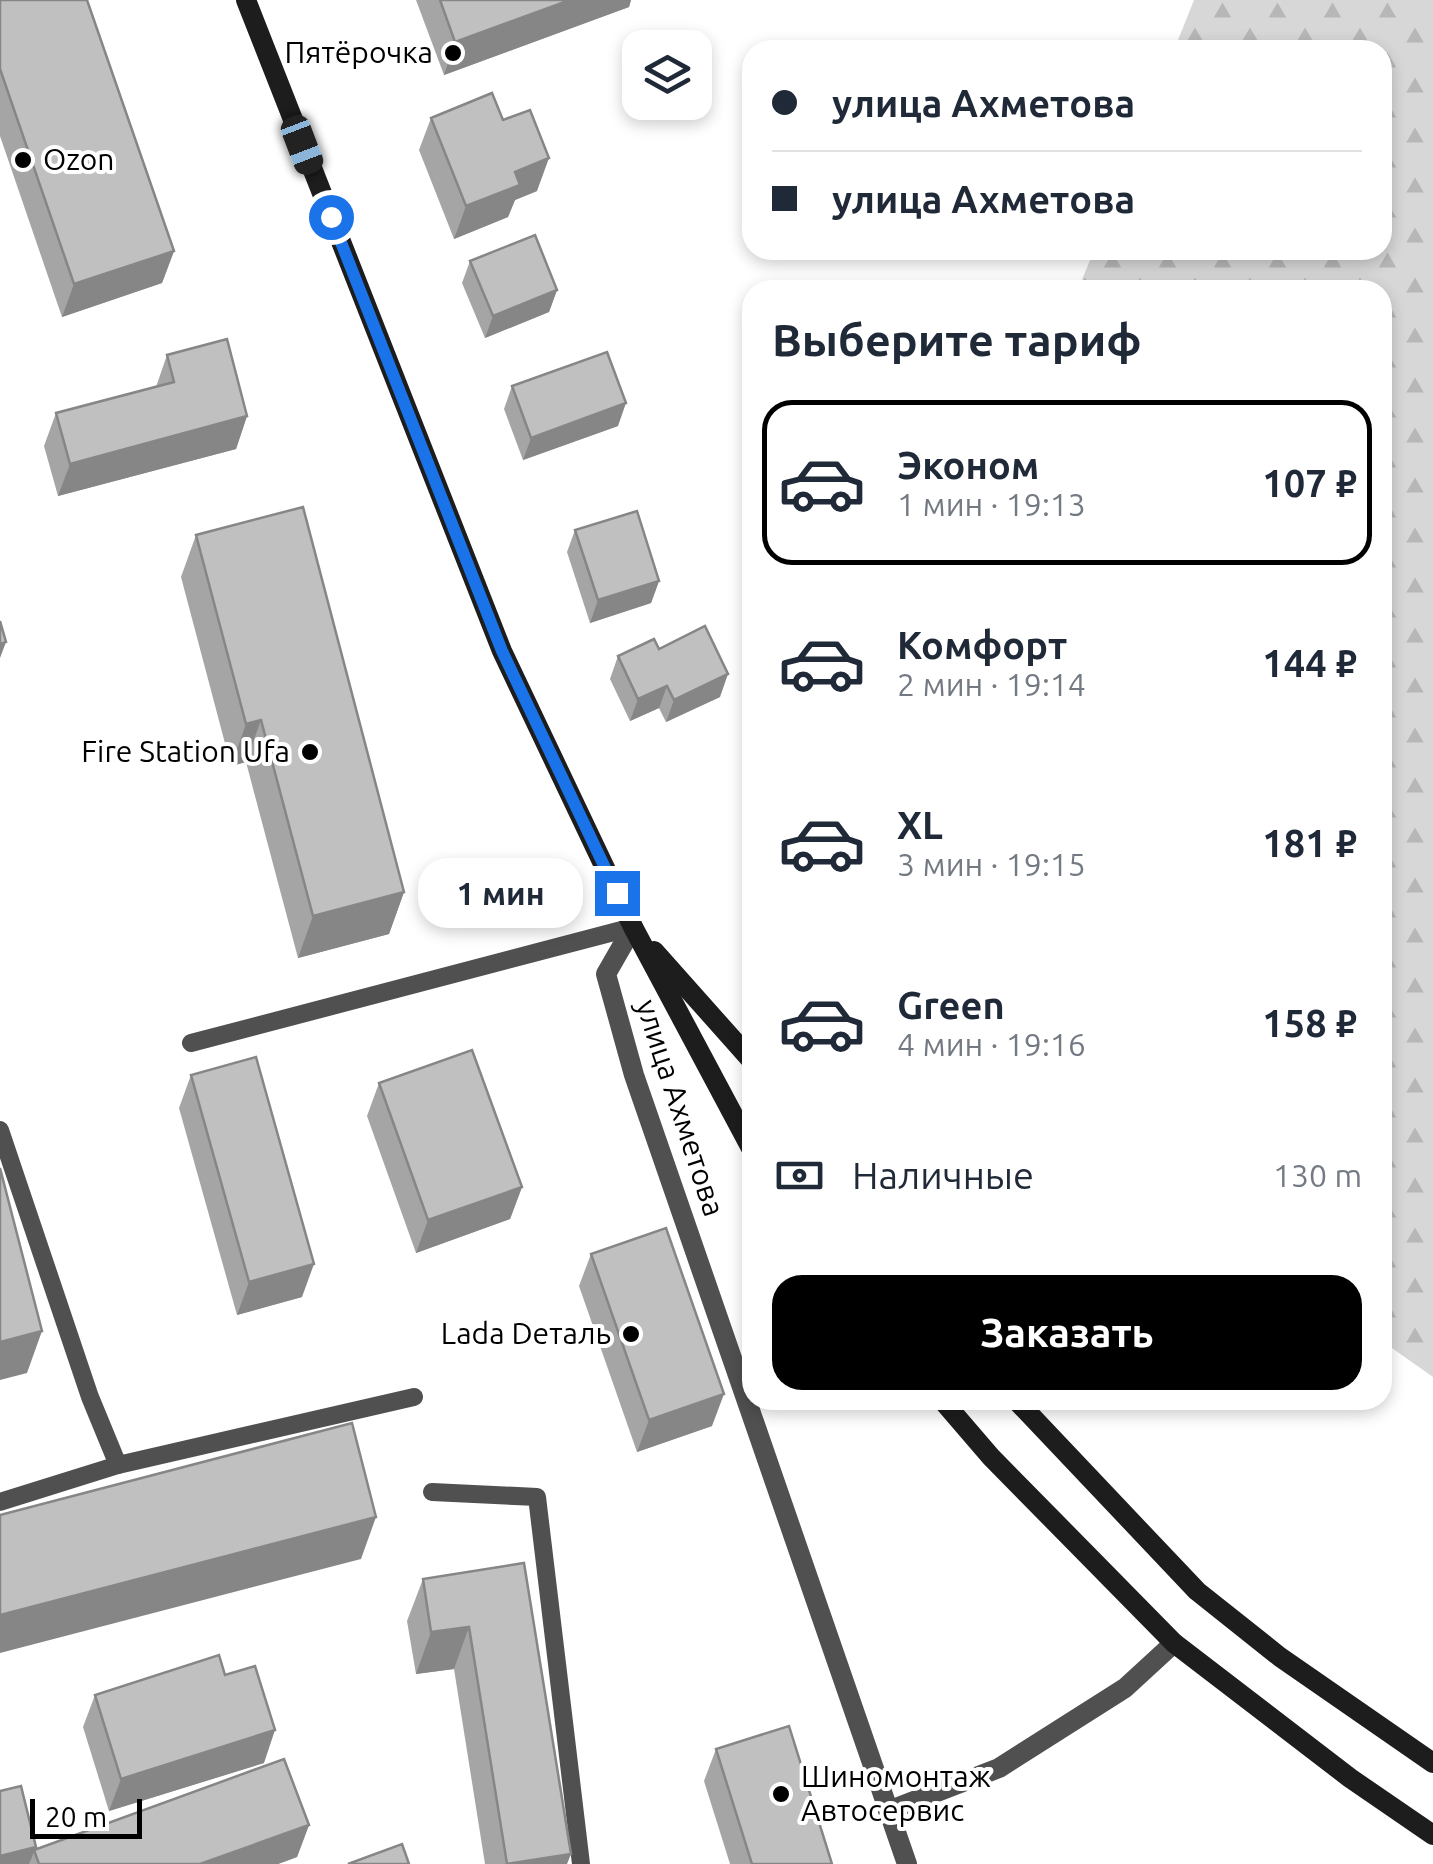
<!DOCTYPE html>
<html lang="ru">
<head>
<meta charset="utf-8">
<style>
	:root { --surface:#fff; --page:#f6f6f7; --text:#1f2937; --muted:#747a83; --line:#e0e1e3; --accent:#000 }
	body { margin:0; font-family:Ubuntu,sans-serif; background:var(--page); color:var(--text); height:100vh; display:flex; flex-direction:column; font-size:38px; white-space:nowrap }
	* { box-sizing:border-box; margin:0 }
	p { font-size:32px; color:var(--muted) }
	.icon { flex:none; width:55px; height:55px; fill:none; stroke:currentColor; stroke-width:2; stroke-linecap:round; stroke-linejoin:round }
	.map { position:relative; flex:1; overflow:hidden }
	.sheet { position:absolute; left:742px; top:280px; width:650px; height:1130px; display:flex; flex-direction:column; background:var(--surface); border-radius:30px; box-shadow:0 5px 15px #0003 }
	.sheet>* { flex:none }
	.top-card { position:absolute; left:742px; top:40px; width:650px; height:220px; border-radius:30px; box-shadow:0 5px 15px #0003; display:grid; align-content:center; height:220px; padding:0 30px; background:var(--surface) }
	.buttons { position:absolute; left:622px; top:30px; display:grid; gap:20px }
	.buttons a { display:grid; place-items:center; width:90px; height:90px; border-radius:20px; background:var(--surface); box-shadow:0 5px 15px #0003; font-size:50px }
	.scale { position:absolute; left:30px; bottom:25px; width:112px; box-sizing:border-box; padding-left:10px; border:5px solid #000; border-top:0; font-size:28px; line-height:35px; white-space:nowrap; color:#000; -webkit-text-stroke:8px #fff; paint-order:stroke }
	.end { position:absolute; width:45px; height:45px; margin:-22px; border:12px solid #1a73e8; background:#fff; box-shadow:0 0 0 5px #fff }
	.from { border-radius:50% }
	.bubble { position:absolute; height:70px; border-radius:30px; background:var(--surface); box-shadow:0 5px 15px #0003; font-size:32px; font-weight:700; line-height:70px; text-align:center }
	.car { position:absolute; width:30px; height:60px; margin:-30px -15px; border-radius:12px; box-shadow:0 0 8px 2px #0007; background:linear-gradient(#222 24%,#8ab4d8 0 40%,#222 0 76%,#8ab4d8 0 86%,#222 0) }
	.top-card b { display:flex; align-items:center; gap:35px; height:95px; font-size:38px }
	.top-card b+b { border-top:2px solid var(--line) }
	.top-card i { width:25px; height:25px; background:var(--text) }
	ul { padding:0; list-style:none }
	li { display:flex; align-items:center; gap:30px; height:165px; margin:0 20px 15px; padding:0 10px; border:5px solid transparent; border-radius:30px }
	li div { flex:1 }
	li b { display:block; font-size:38px }
	li em { font-style:normal; font-weight:700 }
	li.selected { border-color:var(--accent) }
	li>.icon { width:90px; height:90px; stroke-width:1.5 }
	h2 { padding:0 30px; font-size:45px; line-height:120px }
	.pay { display:flex; align-items:center; gap:25px; height:110px; padding:0 30px; font-size:38px }
	.pay p { margin-inline-start:auto }
	.cta { display:flex; gap:20px; margin-top:auto; padding:20px 30px }
	.cta a { flex:1; height:115px; border-radius:30px; background:var(--accent); color:#fff; font-size:40px; font-weight:700; line-height:115px; text-align:center }
	.map>svg:first-child { display:block }
	.forest { fill:url(#forest-firs) }
	.lines { fill:none; stroke-linecap:round; stroke-linejoin:round }
	.lane { stroke:#505050; stroke-width:18 }
	.street { stroke:#505050; stroke-width:20 }
	.secondary { stroke:#1d1d1d; stroke-width:20 }
	.wall { fill:#a5a5a5 }
	.shaded-wall { fill:#868686 }
	.building { fill:#c0c0c0; stroke:#868686; stroke-width:2.5 }
	.route { stroke:#1a73e8; stroke-width:12 }
	.poi-dot { fill:#000; stroke:#fff; stroke-width:4 }
	.labels { text-anchor:middle; stroke-width:8; stroke-linejoin:round; paint-order:stroke }
	.poi-label { font-size:30px; fill:#000; stroke:#fff; text-anchor:end }
	.street-label { font-size:30px; fill:#000; stroke:#fff }
</style>
</head>
<body>
<div class="map">
<svg width="1433" height="1864" viewBox="0 0 1433 1864">
	<defs>
		<pattern id="forest-firs" width="22" height="20" patternUnits="userSpaceOnUse" patternTransform="scale(2.5)"><rect width="22" height="20" fill="#d7d7d7"/><path d="M5 1l3.5 6h-7zM16 11l3.5 6h-7z" fill="#b7b7b7"/></pattern>
	</defs>
	<rect width="100%" height="100%" fill="#fff"/>
	<!-- forest -->
	<polygon class="forest" points="1194,0 1433,0 1433,1377 1382,1341 1382,290 1078,290 1094,250 1382,250 1382,50 1174,50"/>
	<g class="lines">
		<!-- lane -->
		<g class="lane">
			<polyline points="191,1043 633,927"/>
			<polyline points="0,1130 90,1397 118,1465 414,1397"/>
			<polyline points="432,1492 537,1497 581,1864"/>
			<polyline points="0,1502 118,1465"/>
		</g>
		<!-- street -->
		<g class="street">
			<polyline points="633,927 606,974 634,1075 907,1864"/>
			<polyline points="888,1811 999,1768 1125,1688 1174,1643"/>
		</g>
		<!-- secondary -->
		<g class="secondary">
			<polyline points="246,0 502,651 633,927 752,1150"/>
			<polyline points="654,951 752,1061"/>
			<polyline points="942,1400 991,1457 1174,1643 1350,1778 1433,1835"/>
			<polyline points="1016,1400 1197,1591 1280,1657 1433,1763"/>
		</g>
	</g>
	<!-- wall -->
	<g class="wall">
		<polygon points="0,0 174,251 162,283 62,317 0,136"/>
		<polygon points="416,0 631,0 629,7 444,75"/>
		<polygon points="431,118 503,120 537,191 515,200 508,217 454,239 419,150"/>
		<polygon points="470,261 557,290 549,312 485,338 462,283"/>
		<polygon points="167,355 247,416 236,449 58,496 44,446 56,413 156,387"/>
		<polygon points="512,386 618,426 523,460 504,409"/>
		<polygon points="575,530 659,581 651,603 590,623 567,552"/>
		<polygon points="196,535 404,892 389,934 298,958 246,762 231,766 181,577"/>
		<polygon points="659,649 720,697 666,722 659,708 630,721 610,679 618,656"/>
		<polygon points="191,1075 302,1297 237,1315 179,1108"/>
		<polygon points="379,1083 522,1187 510,1219 416,1253 367,1116"/>
		<polygon points="591,1254 712,1426 637,1452 579,1286"/>
		<polygon points="524,1563 567,1864 485,1864 454,1669 416,1674 407,1621 423,1579"/>
		<polygon points="225,1675 264,1763 109,1811 83,1727 95,1695"/>
		<polygon points="716,1749 832,1864 730,1864 704,1781"/>
		<polygon points="309,1825 297,1857 278,1864 0,1864 35,1850"/>
	</g>
	<!-- shaded-wall -->
	<g class="shaded-wall">
		<polygon points="570,0 631,0 629,7 444,75 455,42"/>
		<polygon points="549,158 537,191 515,200 508,217 454,239 466,206 515,172"/>
		<polygon points="174,251 162,283 62,317 74,284"/>
		<polygon points="557,290 549,312 485,338 493,316"/>
		<polygon points="626,403 618,426 523,460 531,438"/>
		<polygon points="247,416 236,449 58,496 70,464"/>
		<polygon points="659,581 651,603 590,623 598,600"/>
		<polygon points="6,642 0,658 0,644"/>
		<polygon points="728,674 720,697 666,722 674,700"/>
		<polygon points="667,686 659,708 630,721 638,699"/>
		<polygon points="261,720 246,762 231,766 246,724"/>
		<polygon points="404,892 389,934 298,958 313,916"/>
		<polygon points="522,1187 510,1219 416,1253 428,1220"/>
		<polygon points="314,1264 302,1297 237,1315 249,1282"/>
		<polygon points="42,1331 27,1373 0,1380 0,1342"/>
		<polygon points="724,1394 712,1426 637,1452 649,1420"/>
		<polygon points="376,1517 361,1559 0,1653 0,1615"/>
		<polygon points="469,1627 454,1669 416,1674 431,1632"/>
		<polygon points="275,1730 264,1763 109,1811 121,1779"/>
		<polygon points="309,1825 297,1857 278,1864 200,1864"/>
		<polygon points="36,1847 29,1864 0,1864 0,1856"/>
		<polygon points="571,1854 567,1864 509,1864"/>
	</g>
	<!-- building -->
	<g class="building">
		<polygon points="0,0 87,0 174,251 74,284 0,69"/>
		<polygon points="440,0 570,0 455,42"/>
		<polygon points="492,93 503,120 530,110 549,158 515,172 520,185 466,206 431,118"/>
		<polygon points="535,235 557,290 493,316 470,261"/>
		<polygon points="227,339 247,416 70,464 56,413 174,382 167,355"/>
		<polygon points="607,352 626,403 531,438 512,386"/>
		<polygon points="303,507 404,892 313,916 261,720 246,724 196,535"/>
		<polygon points="637,511 659,581 598,600 575,530"/>
		<polygon points="0,621 6,642 0,644"/>
		<polygon points="705,626 728,674 674,700 667,686 638,699 618,656 654,639 659,649"/>
		<polygon points="472,1050 522,1187 428,1220 379,1083"/>
		<polygon points="256,1057 314,1264 249,1282 191,1075"/>
		<polygon points="0,1168 42,1331 0,1342"/>
		<polygon points="666,1228 724,1394 649,1420 591,1254"/>
		<polygon points="352,1423 376,1517 0,1615 0,1515"/>
		<polygon points="524,1563 571,1854 507,1864 469,1627 431,1632 423,1579"/>
		<polygon points="219,1655 225,1675 255,1666 275,1730 121,1779 95,1695"/>
		<polygon points="789,1726 832,1864 752,1864 716,1749"/>
		<polygon points="284,1759 309,1825 200,1864 39,1864 34,1850"/>
		<polygon points="21,1786 36,1847 0,1856 0,1791"/>
		<polygon points="402,1844 409,1864 348,1864"/>
	</g>
	<g class="lines">
		<!-- route -->
		<polyline class="route" points="331,217 502,651 617,893"/>
	</g>
	<!-- markers -->
	<g class="poi-dot">
		<circle cx="453" cy="53" r="10"/>
		<circle cx="23" cy="160" r="10"/>
		<circle cx="310" cy="752" r="10"/>
		<circle cx="631" cy="1334" r="10"/>
		<circle cx="781" cy="1794" r="10"/>
	</g>
	<g class="labels">
		<!-- poi labels -->
		<g class="poi-label">
			<text x="433" y="63">Пятёрочка</text>
			<text x="43" y="170" text-anchor="start">Ozon</text>
			<text x="290" y="762">Fire Station Ufa</text>
			<text x="611" y="1344">Lada Dеталь</text>
			<text x="801" y="1787" text-anchor="start">Шиномонтаж<tspan x="801" dy="34">Автосервис</tspan></text>
		</g>
		<!-- street labels -->
		<g class="street-label">
			<text transform="translate(680 1108) rotate(72)" y="10">улица Ахметова</text>
		</g>
	</g>
</svg>
<div class="buttons">
<a><svg class="icon" aria-label="layers" viewBox="0 0 24 24"><path d="M12 4l9 5-9 5-9-5zM3 14l9 5 9-5"/></svg></a>
</div>
<div class="scale">20 m</div>
<i class="end from" style="left:331px;top:217px"></i>
<i class="end" style="left:617px;top:893px"></i>
<div class="bubble" style="left:418px;top:858px;width:165px">1 мин</div>
<i class="car" style="left:302px;top:145px;rotate:159deg"></i>
<div class="top-card">
<b><i class="from"></i>улица Ахметова</b>
<b><i></i>улица Ахметова</b>
</div>
<section class="sheet">
<h2>Выберите тариф</h2>
<ul>
<li class="selected"><svg class="icon" aria-label="car" viewBox="0 0 24 24"><path d="M5 17H2v-5l4-1 3-4h7l3 4 3 1v5h-3M9 17h6M6 11h13"/><circle cx="7" cy="17" r="2"/><circle cx="17" cy="17" r="2"/></svg><div><b>Эконом</b><p>1 мин · 19:13</p></div><em>107 ₽</em></li>
<li><svg class="icon" aria-label="car" viewBox="0 0 24 24"><path d="M5 17H2v-5l4-1 3-4h7l3 4 3 1v5h-3M9 17h6M6 11h13"/><circle cx="7" cy="17" r="2"/><circle cx="17" cy="17" r="2"/></svg><div><b>Комфорт</b><p>2 мин · 19:14</p></div><em>144 ₽</em></li>
<li><svg class="icon" aria-label="car" viewBox="0 0 24 24"><path d="M5 17H2v-5l4-1 3-4h7l3 4 3 1v5h-3M9 17h6M6 11h13"/><circle cx="7" cy="17" r="2"/><circle cx="17" cy="17" r="2"/></svg><div><b>XL</b><p>3 мин · 19:15</p></div><em>181 ₽</em></li>
<li><svg class="icon" aria-label="car" viewBox="0 0 24 24"><path d="M5 17H2v-5l4-1 3-4h7l3 4 3 1v5h-3M9 17h6M6 11h13"/><circle cx="7" cy="17" r="2"/><circle cx="17" cy="17" r="2"/></svg><div><b>Green</b><p>4 мин · 19:16</p></div><em>158 ₽</em></li>
</ul>
<div class="pay"><svg class="icon" aria-label="cash" viewBox="0 0 24 24"><path d="M3 7h18v10H3z"/><circle cx="12" cy="12" r="2"/></svg>Наличные<p>130 m</p></div>
<div class="cta"><a>Заказать</a></div>
</section>
</div>
</body>
</html>
